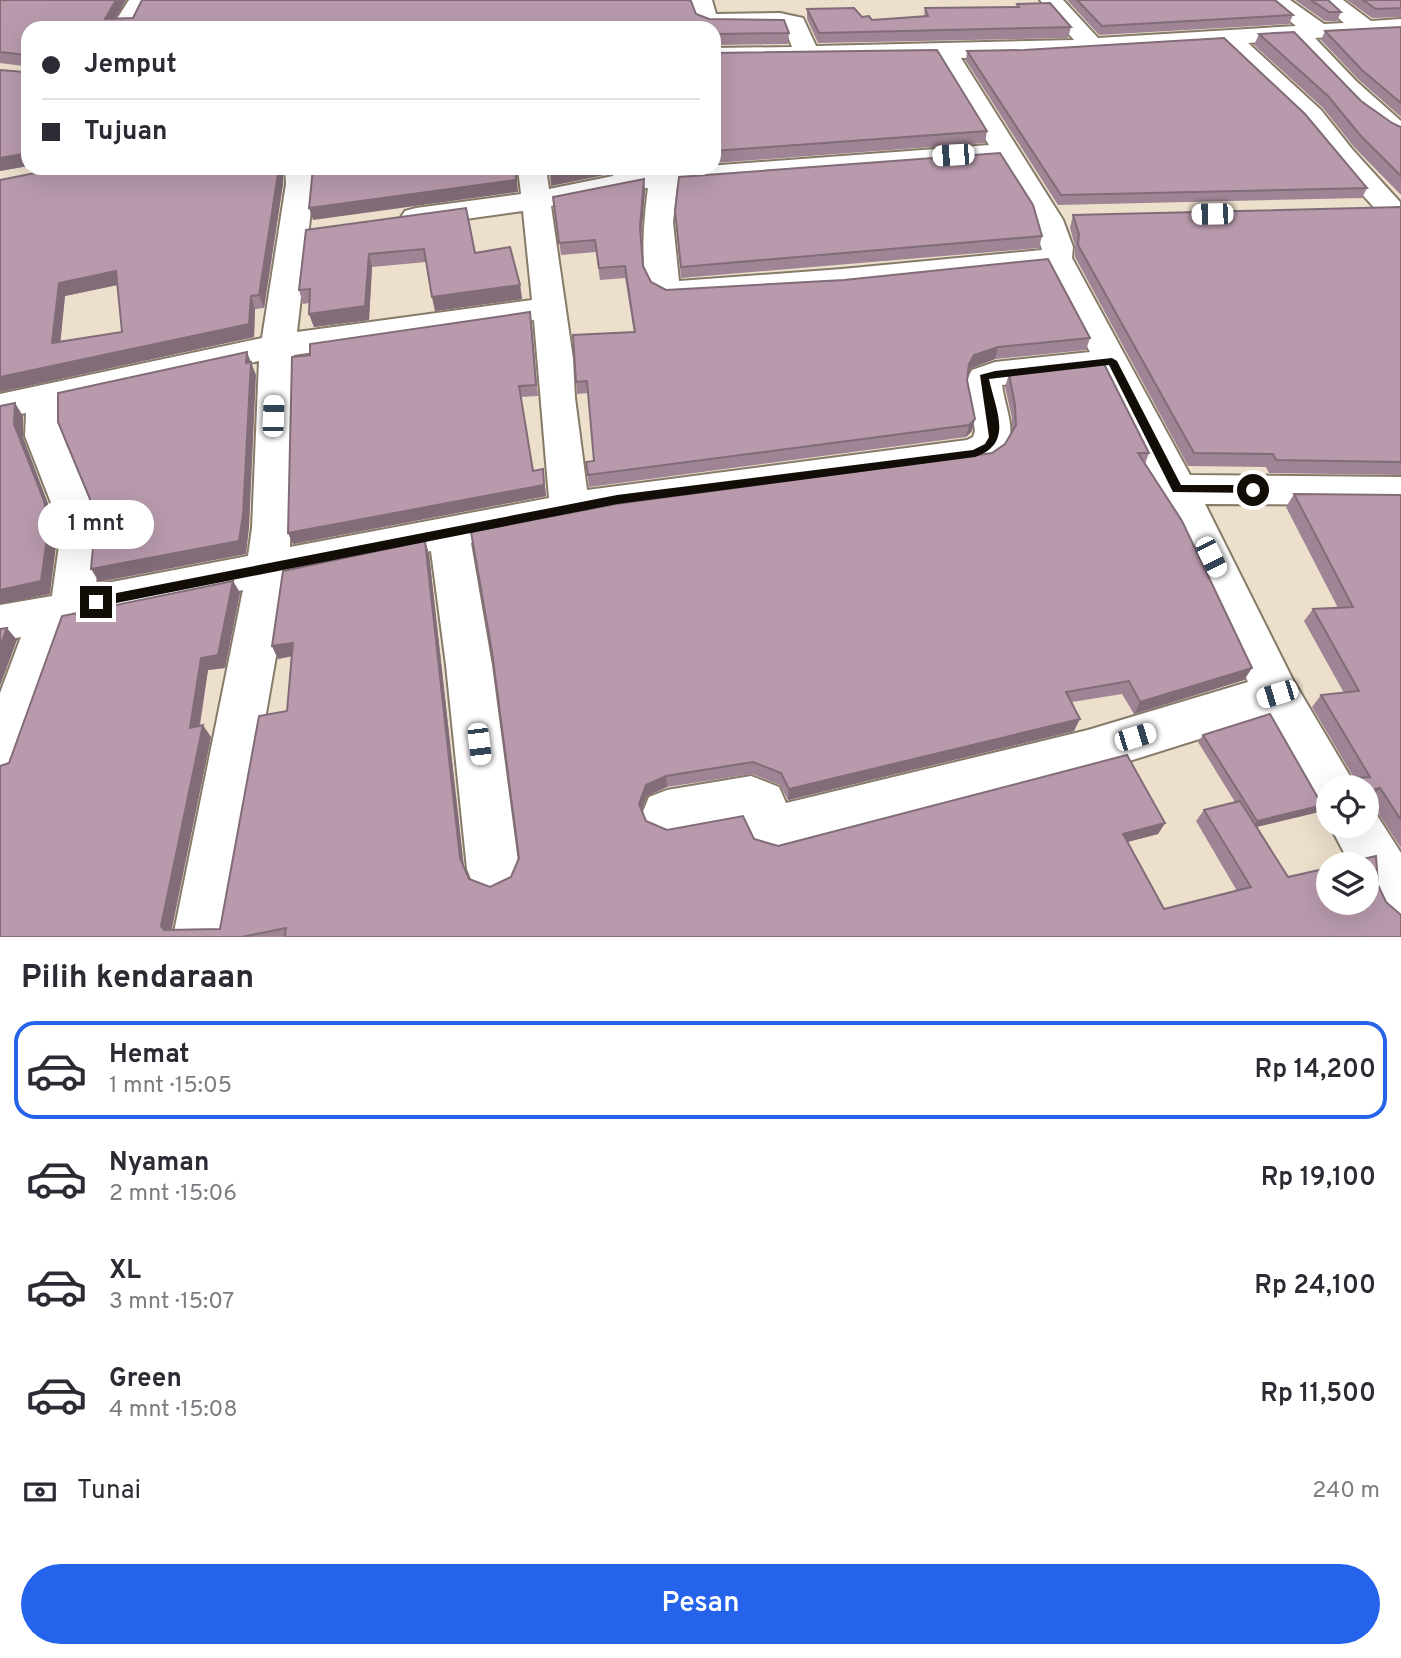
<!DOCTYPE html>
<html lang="id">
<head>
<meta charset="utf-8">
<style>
	:root { --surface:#fff; --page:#f2f2f3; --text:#2b2b33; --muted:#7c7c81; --line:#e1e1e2; --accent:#2563eb }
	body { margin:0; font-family:Overpass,sans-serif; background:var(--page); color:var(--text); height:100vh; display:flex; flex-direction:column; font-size:26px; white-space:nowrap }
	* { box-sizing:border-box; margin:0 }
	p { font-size:23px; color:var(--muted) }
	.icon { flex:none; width:38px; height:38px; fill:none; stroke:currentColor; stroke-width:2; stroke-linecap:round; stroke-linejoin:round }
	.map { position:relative; height:937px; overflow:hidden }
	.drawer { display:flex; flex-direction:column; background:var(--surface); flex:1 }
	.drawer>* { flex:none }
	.top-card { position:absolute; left:21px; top:21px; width:700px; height:154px; border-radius:21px; box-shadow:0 7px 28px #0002; display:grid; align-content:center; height:154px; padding:0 21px; background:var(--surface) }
	.fabs { position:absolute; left:1316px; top:775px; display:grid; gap:14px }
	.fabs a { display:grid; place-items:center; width:63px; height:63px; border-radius:50%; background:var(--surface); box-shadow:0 7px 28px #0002; font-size:35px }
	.end { position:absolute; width:32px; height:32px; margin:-16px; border:9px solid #120d07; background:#fff; box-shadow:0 0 0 4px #fff }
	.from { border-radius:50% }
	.bubble { position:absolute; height:49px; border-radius:24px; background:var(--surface); box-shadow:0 7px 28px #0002; font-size:23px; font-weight:600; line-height:49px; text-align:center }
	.car { position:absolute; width:21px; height:42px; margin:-21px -10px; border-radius:9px; box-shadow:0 0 5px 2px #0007; background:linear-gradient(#fff 24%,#345 0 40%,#fff 0 76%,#345 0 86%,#fff 0) }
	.top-card b { display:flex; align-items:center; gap:24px; height:66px; font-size:26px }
	.top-card b+b { border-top:2px solid var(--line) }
	.top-card i { width:18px; height:18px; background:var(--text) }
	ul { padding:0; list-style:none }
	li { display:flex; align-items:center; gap:21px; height:98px; margin:0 14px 10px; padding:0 7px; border:4px solid transparent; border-radius:21px }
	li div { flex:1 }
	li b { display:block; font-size:26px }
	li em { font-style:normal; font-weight:600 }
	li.on { border-color:var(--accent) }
	li>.icon { width:63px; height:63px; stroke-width:1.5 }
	h2 { padding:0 21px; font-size:32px; line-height:84px }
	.pay { display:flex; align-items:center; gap:18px; height:77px; padding:0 21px; font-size:26px }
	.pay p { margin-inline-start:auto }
	.action { display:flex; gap:14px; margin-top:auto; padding:14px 21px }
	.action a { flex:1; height:80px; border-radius:42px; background:var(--accent); color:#fff; font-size:28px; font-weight:600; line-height:80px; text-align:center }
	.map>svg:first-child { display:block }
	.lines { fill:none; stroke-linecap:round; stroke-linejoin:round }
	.minor-casing { stroke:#867a69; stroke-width:4 }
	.minor { fill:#fff; fill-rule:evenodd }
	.wall { fill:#9e8494; fill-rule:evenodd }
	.shaded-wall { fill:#816c78 }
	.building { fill:#b89aac; stroke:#816c78; stroke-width:2; fill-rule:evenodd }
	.route { fill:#120d07 }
</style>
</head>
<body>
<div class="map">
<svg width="1401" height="937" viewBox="0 0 1401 937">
	<rect width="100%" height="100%" fill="#ecdfcc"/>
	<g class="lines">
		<!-- minor casing -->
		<g class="minor-casing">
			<g id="minor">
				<polygon points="129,0 151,0 135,28 111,28"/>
				<path d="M 659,0 L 712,0 L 716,14 L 780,13 L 803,18 L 816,46 L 1074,40 L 1040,0 L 1063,0 L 1098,38 L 1296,26 L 1265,0 L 1290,0 L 1324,24 L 1344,23 L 1318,0 L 1343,0 L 1371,21 L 1401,19 L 1401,33 L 1315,38 L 1356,81 L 1401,121 L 1401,138 C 1364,129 1317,69 1291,40 L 1248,43 L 1321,110 L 1352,149 L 1400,202 L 1400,214 L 1390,217 L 1380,214 L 1332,161 L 1303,122 L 1222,44 L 1022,57 L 961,58 L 1063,220 L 1073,247 L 1072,258 L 1190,475 L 1401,477 L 1401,505 L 1205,504 L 1293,680 L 1357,788 L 1328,788 L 1328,810 L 1314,804 L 1266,718 L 1088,774 L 776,854 L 754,847 L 744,824 L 667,838 L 649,831 L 642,814 L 649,797 L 667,790 L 751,776 L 779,787 L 786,803 L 1088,730 L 1248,682 L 1158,489 L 1101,374 L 1002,385 C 1006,416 1025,443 988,463 L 617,514 L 471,543 L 492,665 L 519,869 L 512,887 L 493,895 L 474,887 L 467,869 L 446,665 L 431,551 L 286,581 L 279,639 L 227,937 L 173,937 L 243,590 L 69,626 L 24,758 L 17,774 L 0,780 L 0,693 L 21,637 L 0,641 L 0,605 L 52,596 L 60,538 L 55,513 L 25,436 L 26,413 L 0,418 L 0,394 L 262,338 L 286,184 L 285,168 L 313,168 L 314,184 L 297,332 L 532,300 L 523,211 L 416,226 L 405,223 L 401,217 L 405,211 L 416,208 L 521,194 L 518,168 L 546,168 L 549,189 L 613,176 L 613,168 L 641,168 L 641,171 L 989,145 L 937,59 L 714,62 L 714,48 L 792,47 L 785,28 L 710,28 L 697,23 L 693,9 L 662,5 ZM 999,161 L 1033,220 L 1042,250 L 842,269 L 679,281 L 673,222 L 677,186 ZM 648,188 C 645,209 639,269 649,286 C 655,295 661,298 671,301 L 842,289 L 1046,268 L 1090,352 L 995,362 L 972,370 C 960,388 973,411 975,431 L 973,437 L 967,440 L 587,490 L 575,398 L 573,359 L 551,206 L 628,190 ZM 534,320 L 549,498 L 290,547 L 294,355 ZM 259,361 L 252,528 L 248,556 L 96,585 L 100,538 L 95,513 L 63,436 L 63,404 Z"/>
				<path d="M 1367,806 L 1373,809 L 1401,853 L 1401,928 C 1369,915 1367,897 1367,864 L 1350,864 L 1330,826 L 1367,826 Z"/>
			</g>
		</g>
		<!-- minor -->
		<use href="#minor" class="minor"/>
	</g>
	<!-- wall -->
	<g class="wall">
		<polygon points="0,0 126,0 116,19 696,14 709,19 789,33 788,44 714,45 714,28 28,28 28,166 0,171 0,70 24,72 24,66 0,63"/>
		<polygon points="1067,0 1275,0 1293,15 1289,24 1099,35"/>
		<polygon points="1295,0 1328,0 1341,12 1337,21 1325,21"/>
		<polygon points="1347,0 1401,0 1401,17 1372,18"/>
		<polygon points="1017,4 1071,27 1068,38 818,43 807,19 807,9 862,17 872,20 924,16 925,8 1016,7"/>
		<polygon points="1401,27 1401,117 1358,79 1321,40 1325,31"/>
		<polygon points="1259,34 1361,101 1392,123 1401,127 1401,195 1354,147 1323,108 1254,45"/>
		<polygon points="967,51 1367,188 1362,198 1058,205 966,61"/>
		<polygon points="714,53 987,131 985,143 714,163"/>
		<path d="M 60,168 L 283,168 L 283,184 L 264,308 L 255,309 L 254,337 L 0,392 L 0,180 ZM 117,285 L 122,332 L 60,341 L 65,296 Z"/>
		<polygon points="645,191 641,237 643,266 651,282 666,290 1090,338 1086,350 995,359 971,368 968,373 967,380 972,431 966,437 589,487 586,462 594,461 588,393 577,394 576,382 634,332 625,278 600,280 596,252 561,255 553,197"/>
		<polygon points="1401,207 1401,475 1269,473 1266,467 1188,466 1075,257 1075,246 1070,228 1073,215"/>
		<polygon points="675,211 1042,236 1039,248 681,278"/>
		<polygon points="306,230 475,253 520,285 522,299 435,311 426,262 372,267 369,320 314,327 309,314 309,303 303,304 299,290"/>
		<polygon points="532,323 538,396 521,397 533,471 543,469 546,496 293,544 288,533"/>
		<polygon points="1009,374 1149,453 1145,464 1252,668 1244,680 1134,714 1122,694 1072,702 1074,731 788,800 780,785 752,774 667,787 647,796 641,810 646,821 667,830 754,839 778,846 1165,823 1158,834 1127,842 1164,909 1237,891 1196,821 1204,810 1235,802 1198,742 1203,735 1328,804 1323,811 1256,827 1288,877 1378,885 1401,937 0,937 9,763 233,581 240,593 225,668 208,670 200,726 211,737 172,929 220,929 287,711 291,656 278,659 272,646 425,541 429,554 464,867 469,879 490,887 511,877 992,453 1005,444 1012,432 1012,418 1005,387"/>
		<polygon points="1294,494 1401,495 1401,848 1369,799 1367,800 1367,788 1333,788 1341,779 1354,778 1312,707 1321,695 1344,693 1304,621 1313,609 1338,608 1286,507"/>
	</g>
	<!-- shaded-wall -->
	<g class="shaded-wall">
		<polygon points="116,0 126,0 110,28 105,19"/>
		<polygon points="22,153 28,166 0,171 0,158"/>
		<polygon points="279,168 283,168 283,184 264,308 259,295"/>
		<polygon points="516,168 518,192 313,220 309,208"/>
		<polygon points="578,168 612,168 610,174 551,186 550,174"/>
		<polygon points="644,179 645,191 641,238 640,227"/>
		<polygon points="369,254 372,267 369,320 314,327 309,314"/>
		<polygon points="116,271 122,284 65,296 59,356 52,343 59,283"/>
		<polygon points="520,285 522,299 435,311 432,297"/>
		<polygon points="251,296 255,309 254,337 0,392 0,377"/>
		<polygon points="998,347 995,359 971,368 966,376 969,364 974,355"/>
		<polygon points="247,352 256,375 249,528 246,554 99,582 91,569 246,363"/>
		<polygon points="15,403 23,416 23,437 52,514 57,538 50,594 0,604 0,590"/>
		<polygon points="975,419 972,431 966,437 969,425"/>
		<polygon points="543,469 546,496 293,544 288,533"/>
		<polygon points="425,541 429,554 464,869 460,858"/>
		<polygon points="233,581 240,593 225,668 208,670 197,739 190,728 201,658"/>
		<polygon points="7,628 17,640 0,686 0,646"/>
		<polygon points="293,643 298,655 278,659 272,646"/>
		<polygon points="1252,668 1244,680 1134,714 1140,702"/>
		<polygon points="1080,719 1074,731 788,800 789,789"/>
		<polygon points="203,725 211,737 170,936 161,926"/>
		<polygon points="666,776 667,787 647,796 640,815 639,804 646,785"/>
		<polygon points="1380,788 1369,799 1367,800 1367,791"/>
		<polygon points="1328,804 1323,811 1252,828 1257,821"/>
		<polygon points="1165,823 1158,834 1116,845 1123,834"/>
	</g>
	<!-- building -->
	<g class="building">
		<polygon points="0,0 116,0 105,19 133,18 142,0 688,0 691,1 696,14 709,19 784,20 789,33 714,34 714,28 28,28 28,153 0,158 0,70 24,72 25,55 0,52"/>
		<polygon points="1077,0 1275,0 1293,15 1102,26"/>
		<polygon points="1311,0 1328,0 1341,12 1329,12"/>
		<polygon points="1363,0 1401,0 1401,8 1376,9"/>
		<polygon points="1050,3 1071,27 819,33 807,9 854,8 862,17 869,16 872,20 928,16 925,8 1019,7 1017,4"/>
		<polygon points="1401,27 1401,103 1362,70 1325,31"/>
		<polygon points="1294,32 1361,101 1392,123 1401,127 1401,176 1360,135 1328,96 1259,34"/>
		<polygon points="1224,38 1305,114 1367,188 1061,195 967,51 1024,50"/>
		<polygon points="937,50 987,131 714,151 714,53"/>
		<polygon points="1000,153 1033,205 1042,236 681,267 675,211 679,177"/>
		<path d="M 60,168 L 279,168 L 259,295 L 251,296 L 249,324 L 0,377 L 0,180 ZM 116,271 L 122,332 L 52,343 L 59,283 Z"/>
		<polygon points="313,168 515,168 516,180 309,208"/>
		<polygon points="549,168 578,168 550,174"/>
		<polygon points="644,179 640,227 643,266 651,282 666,290 844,280 1048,259 1090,338 998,347 974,355 969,364 967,380 975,419 969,425 588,475 586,462 594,461 587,381 576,382 573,335 635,332 625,266 599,268 595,240 559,243 553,197"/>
		<polygon points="1401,207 1401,462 1276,460 1273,454 1194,453 1078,245 1079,234 1073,215"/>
		<polygon points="466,208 475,253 510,247 520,285 432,297 424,249 369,254 365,306 309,314 310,289 299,290 306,230"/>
		<polygon points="530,312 536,385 519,386 533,471 543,469 544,485 288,533 292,357 310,355 310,344"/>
		<polygon points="247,352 246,363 251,362 243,515 239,541 91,569 95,525 90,499 58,422 58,393"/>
		<polygon points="1104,364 1149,453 1138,453 1182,521 1252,668 1140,702 1129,681 1066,692 1080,719 789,789 781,773 753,762 666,776 646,785 639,804 646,821 667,830 743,816 754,839 778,846 1127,755 1165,823 1123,834 1164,909 1251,887 1204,810 1240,801 1288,877 1328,868 1328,903 1367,903 1367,864 1341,864 1376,856 1378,885 1386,902 1401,915 1401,937 285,937 286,928 242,937 0,937 0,766 9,763 62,616 233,581 218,655 201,658 190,728 203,725 161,926 164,930 220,929 259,716 287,711 293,643 272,646 283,571 425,541 460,858 469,879 490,887 511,877 519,858 492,652 471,532 616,504 992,453 1005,444 1016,425 1015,405 1009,374"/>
		<polygon points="15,403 14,424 44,501 49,525 41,581 0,590 0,406"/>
		<polygon points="1294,494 1401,495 1401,820 1380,788 1367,791 1367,788 1341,788 1341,779 1370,777 1321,695 1359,691 1313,609 1353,607"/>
		<polygon points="7,628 0,646 0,629"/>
		<polygon points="1270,714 1318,798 1328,804 1257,821 1203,735"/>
	</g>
	<!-- route -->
	<path class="route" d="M 1112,358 L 1117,361 L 1181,485 L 1253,485 L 1257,487 L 1257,493 L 1173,492 L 1109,365 L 989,379 C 996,411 1014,444 975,457 L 617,504 L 96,607 L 90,602 L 96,597 L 617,495 L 973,450 L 985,444 L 989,437 L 980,375 L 995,371 Z"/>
</svg>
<div class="fabs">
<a><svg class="icon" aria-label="locate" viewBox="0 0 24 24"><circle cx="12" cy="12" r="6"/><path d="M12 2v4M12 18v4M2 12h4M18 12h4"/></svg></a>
<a><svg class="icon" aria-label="layers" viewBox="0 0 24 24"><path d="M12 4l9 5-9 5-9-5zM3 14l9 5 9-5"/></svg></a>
</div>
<i class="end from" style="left:1253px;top:490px"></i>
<i class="end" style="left:96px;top:602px"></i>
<div class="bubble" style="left:38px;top:500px;width:116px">1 mnt</div>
<i class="car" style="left:953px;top:155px;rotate:266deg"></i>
<i class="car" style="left:1212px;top:214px;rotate:269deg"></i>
<i class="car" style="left:273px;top:416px;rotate:2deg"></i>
<i class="car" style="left:1211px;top:557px;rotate:154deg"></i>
<i class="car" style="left:1277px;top:694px;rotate:253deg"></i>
<i class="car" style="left:1135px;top:737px;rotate:73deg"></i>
<i class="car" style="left:479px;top:744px;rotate:173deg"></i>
<div class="top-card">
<b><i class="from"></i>Jemput</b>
<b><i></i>Tujuan</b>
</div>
</div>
<section class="drawer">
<h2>Pilih kendaraan</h2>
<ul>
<li class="on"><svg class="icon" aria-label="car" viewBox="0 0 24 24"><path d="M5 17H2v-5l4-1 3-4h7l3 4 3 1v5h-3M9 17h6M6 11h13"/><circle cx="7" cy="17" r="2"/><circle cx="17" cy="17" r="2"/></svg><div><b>Hemat</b><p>1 mnt · 15:05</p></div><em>Rp 14,200</em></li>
<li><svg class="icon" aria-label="car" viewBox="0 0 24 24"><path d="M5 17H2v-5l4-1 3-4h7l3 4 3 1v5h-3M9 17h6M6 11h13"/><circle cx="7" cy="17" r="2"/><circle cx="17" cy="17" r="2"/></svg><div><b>Nyaman</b><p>2 mnt · 15:06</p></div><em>Rp 19,100</em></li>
<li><svg class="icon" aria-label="car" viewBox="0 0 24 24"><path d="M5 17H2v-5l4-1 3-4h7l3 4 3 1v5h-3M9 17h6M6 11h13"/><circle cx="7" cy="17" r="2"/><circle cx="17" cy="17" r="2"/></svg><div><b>XL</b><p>3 mnt · 15:07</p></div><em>Rp 24,100</em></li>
<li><svg class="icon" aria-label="car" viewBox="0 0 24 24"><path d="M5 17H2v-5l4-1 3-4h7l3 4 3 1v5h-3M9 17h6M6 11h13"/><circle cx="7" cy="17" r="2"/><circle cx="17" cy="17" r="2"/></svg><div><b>Green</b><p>4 mnt · 15:08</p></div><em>Rp 11,500</em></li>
</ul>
<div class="pay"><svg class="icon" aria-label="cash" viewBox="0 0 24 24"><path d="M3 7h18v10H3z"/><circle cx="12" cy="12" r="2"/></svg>Tunai<p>240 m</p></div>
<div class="action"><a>Pesan</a></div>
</section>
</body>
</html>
